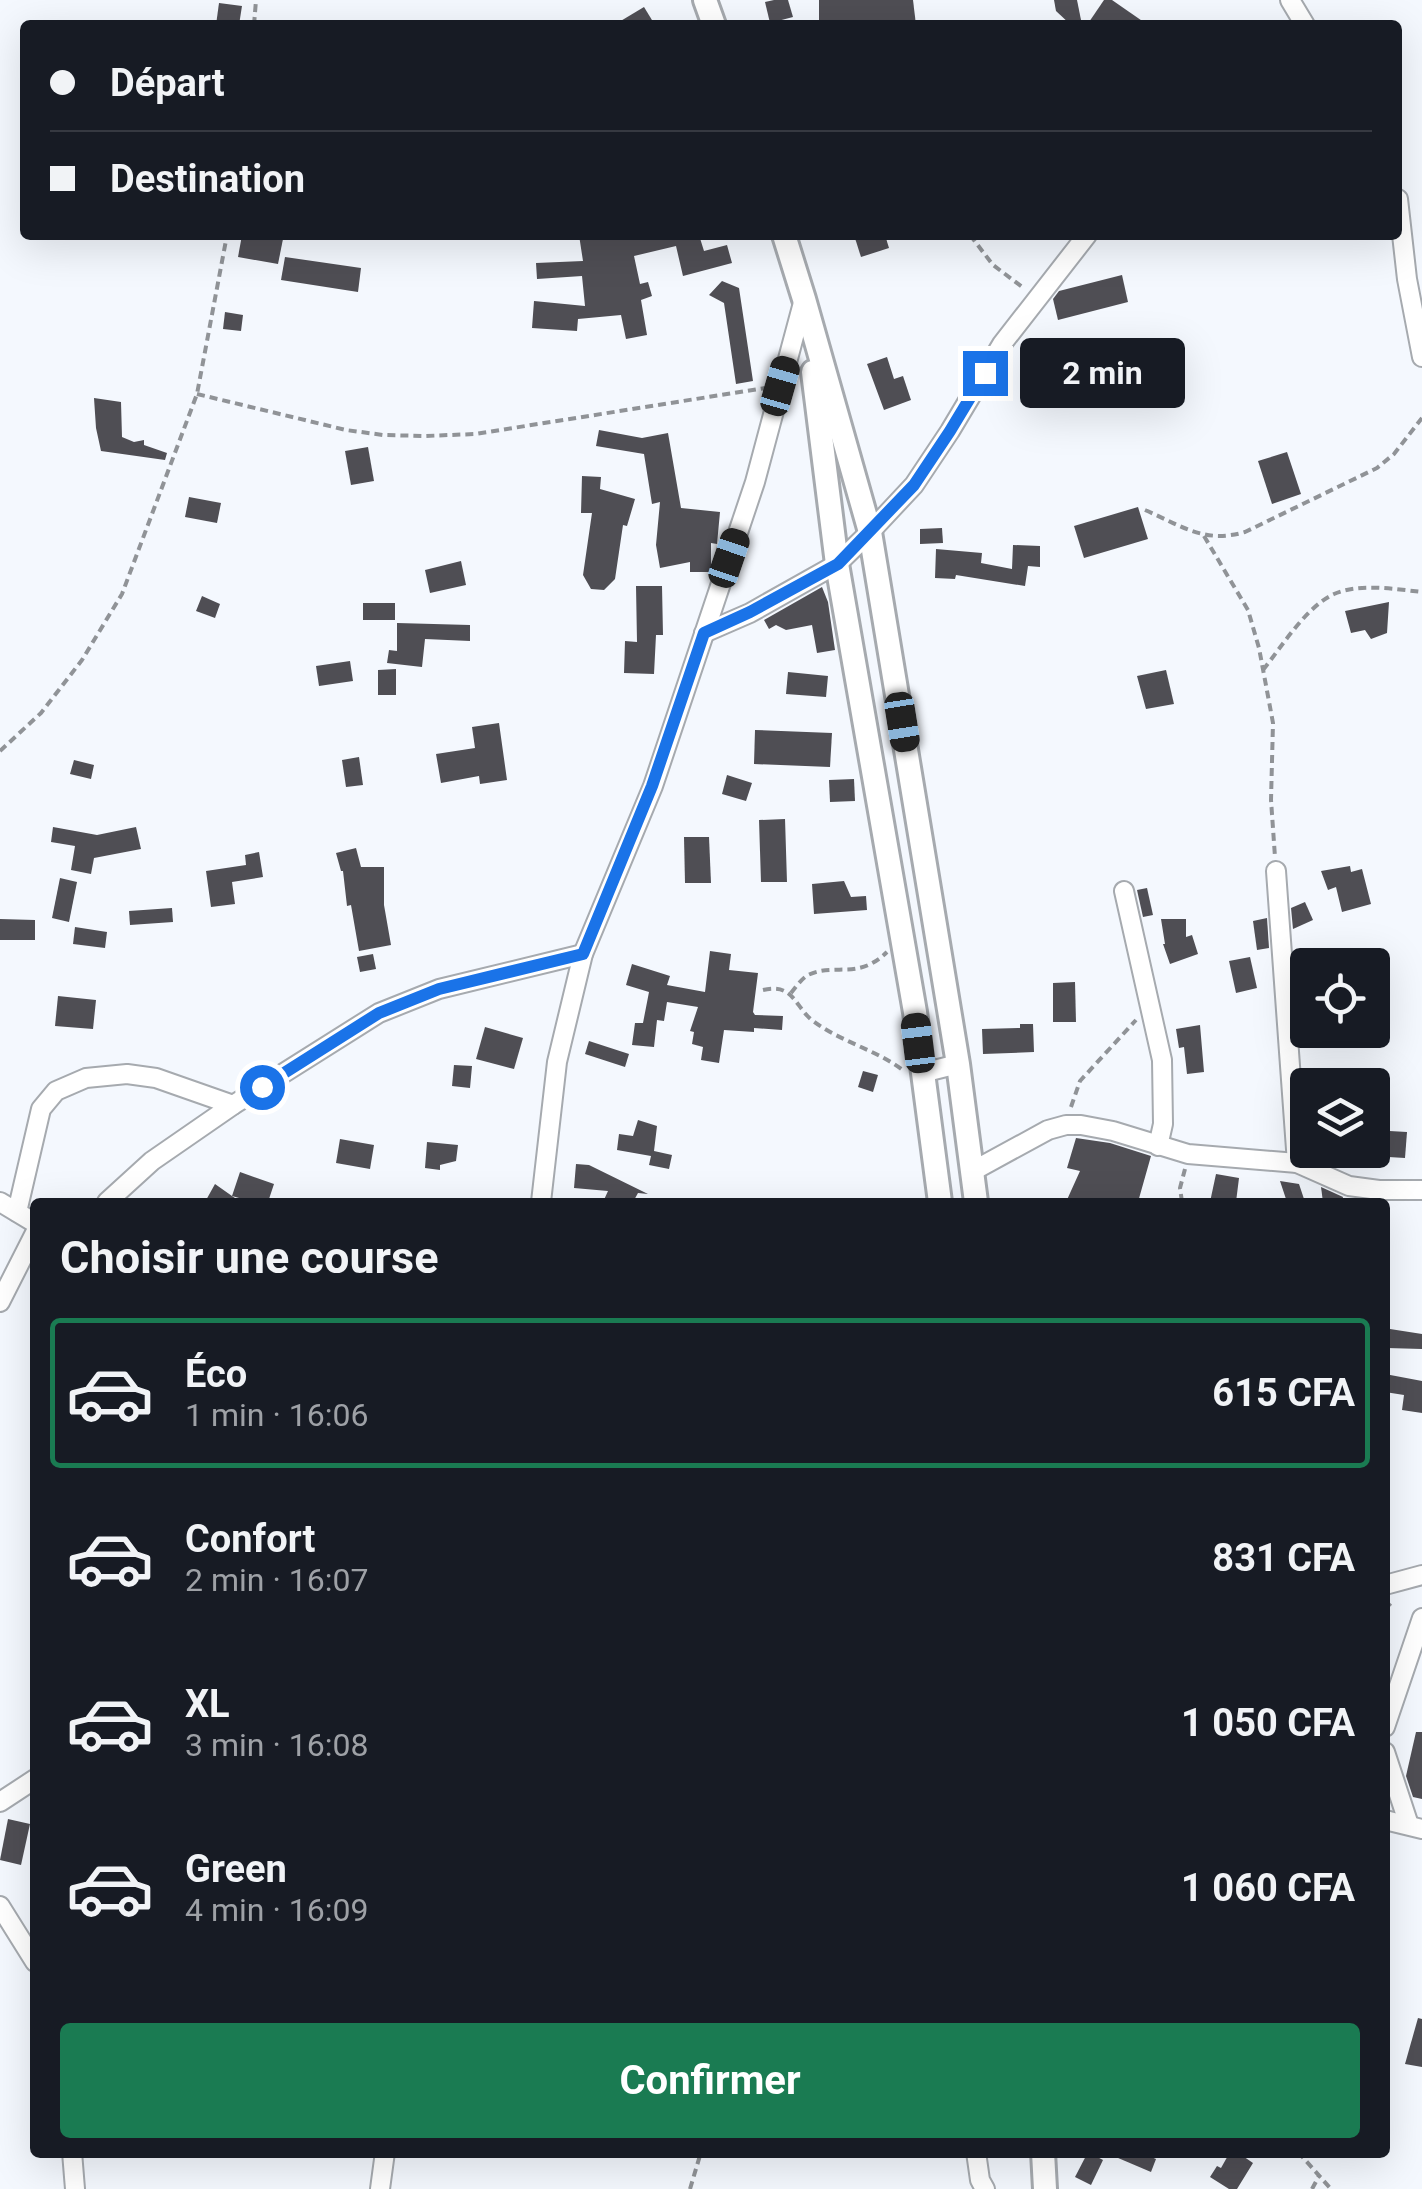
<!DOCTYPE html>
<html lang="fr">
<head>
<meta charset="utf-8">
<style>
	:root { --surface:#171b24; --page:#20242c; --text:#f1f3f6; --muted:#9ea1a6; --line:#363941; --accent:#1a7b52 }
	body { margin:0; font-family:Roboto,sans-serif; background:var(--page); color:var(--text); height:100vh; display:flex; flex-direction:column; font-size:38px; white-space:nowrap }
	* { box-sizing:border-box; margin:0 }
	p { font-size:32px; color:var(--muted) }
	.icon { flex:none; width:55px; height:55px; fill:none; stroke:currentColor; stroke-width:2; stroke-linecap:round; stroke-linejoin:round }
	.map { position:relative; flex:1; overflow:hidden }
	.drawer { position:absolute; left:30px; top:1198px; width:1360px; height:960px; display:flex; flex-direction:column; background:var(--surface); border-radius:10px; box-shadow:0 10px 40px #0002 }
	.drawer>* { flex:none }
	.top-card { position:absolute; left:20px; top:20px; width:1382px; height:220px; border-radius:10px; box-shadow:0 10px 40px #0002; display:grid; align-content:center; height:220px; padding:0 30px; background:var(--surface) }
	.buttons { position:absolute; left:1290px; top:948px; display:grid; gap:20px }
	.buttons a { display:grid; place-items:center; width:100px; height:100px; border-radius:10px; background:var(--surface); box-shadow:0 10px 40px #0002; font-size:50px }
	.end { position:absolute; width:45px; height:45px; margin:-22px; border:12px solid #1a73e8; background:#fff; box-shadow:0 0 0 5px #fff }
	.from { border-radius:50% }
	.bubble { position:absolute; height:70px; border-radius:10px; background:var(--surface); box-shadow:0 10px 40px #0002; font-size:32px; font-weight:700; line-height:70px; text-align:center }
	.car { position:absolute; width:30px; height:60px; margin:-30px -15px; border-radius:12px; box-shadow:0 0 8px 2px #0007; background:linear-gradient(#222 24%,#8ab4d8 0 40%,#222 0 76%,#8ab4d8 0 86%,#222 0) }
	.top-card b { display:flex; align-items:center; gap:35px; height:95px; font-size:38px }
	.top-card b+b { border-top:2px solid var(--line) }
	.top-card i { width:25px; height:25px; background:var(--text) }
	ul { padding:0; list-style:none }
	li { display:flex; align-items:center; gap:30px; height:150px; margin:0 20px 15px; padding:0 10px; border:5px solid transparent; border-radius:10px }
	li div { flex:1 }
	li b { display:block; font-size:38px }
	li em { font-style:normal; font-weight:700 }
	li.active { border-color:var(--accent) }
	li>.icon { width:90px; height:90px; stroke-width:1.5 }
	h2 { padding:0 30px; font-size:45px; line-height:120px }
	.button { display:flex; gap:20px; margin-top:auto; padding:20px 30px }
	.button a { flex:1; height:115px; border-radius:10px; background:var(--accent); color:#fff; font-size:40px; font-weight:700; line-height:115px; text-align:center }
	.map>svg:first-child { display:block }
	.building { fill:#4f4e54 }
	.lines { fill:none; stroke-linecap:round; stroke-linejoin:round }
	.minor-casing { stroke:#a6aaaf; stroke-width:22 }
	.major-casing { stroke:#a6aaaf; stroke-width:28 }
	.path { stroke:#909397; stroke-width:4; stroke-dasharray:8 5; stroke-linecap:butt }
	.minor { stroke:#fff; stroke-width:18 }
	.major { stroke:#fff; stroke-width:22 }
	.route { stroke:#1a73e8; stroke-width:12 }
</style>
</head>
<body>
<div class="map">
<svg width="1422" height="2189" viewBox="0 0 1422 2189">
	<rect width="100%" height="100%" fill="#f4f8fe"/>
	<!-- building -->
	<g class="building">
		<polygon points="774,0 788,0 793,17 770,23 765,2"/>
		<polygon points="819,0 913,0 916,25 819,25"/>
		<polygon points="1054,0 1077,0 1082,25 1071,25 1056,11"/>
		<polygon points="1104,0 1112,0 1148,25 1087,25"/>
		<polygon points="219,3 242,6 239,25 216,25"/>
		<polygon points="644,7 655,25 614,25"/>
		<polygon points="242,235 283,239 278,264 238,257"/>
		<polygon points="579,235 699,235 704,251 727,245 732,263 683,276 676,246 634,256 640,284 648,282 652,296 641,300 647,335 626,339 621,315 578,319 577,331 532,328 534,301 585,306 582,276 537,279 536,263 583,261"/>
		<polygon points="854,235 885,235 889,248 861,257"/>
		<polygon points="285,257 361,268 358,292 281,280"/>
		<polygon points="1122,275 1128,302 1058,320 1053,299 1059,291"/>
		<polygon points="722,281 739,288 753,381 736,384 724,303 709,295"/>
		<polygon points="225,312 243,315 241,331 223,329"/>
		<polygon points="887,357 894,379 903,376 911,400 884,410 867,364"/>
		<polygon points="94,398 121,402 122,437 134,442 144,440 144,445 167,453 165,460 101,451 96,428"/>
		<polygon points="599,430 642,438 668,433 681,508 720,512 717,544 711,543 711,572 690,572 690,562 660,568 656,545 660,502 652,504 644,454 596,446"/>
		<polygon points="368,447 374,481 351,485 345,451"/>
		<polygon points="1287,452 1301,494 1272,504 1258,461"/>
		<polygon points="582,476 601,477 600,489 635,499 627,526 623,525 615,579 604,590 591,589 583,575 592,513 581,513"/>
		<polygon points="189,497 221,503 217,523 185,517"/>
		<polygon points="1138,507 1148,539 1084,558 1074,526"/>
		<polygon points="942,528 943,543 920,544 920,529"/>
		<polygon points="1013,545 1040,546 1040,567 1028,566 1025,586 956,575 955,579 935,578 936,549 982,553 981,563 1012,569"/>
		<polygon points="461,561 466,585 430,593 425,570"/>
		<polygon points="636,586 662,586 663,635 656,635 654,674 624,673 625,641 637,642"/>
		<polygon points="822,587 828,602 835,650 817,653 812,625 786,630 776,625 769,629 764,620"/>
		<polygon points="202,596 220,604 215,618 196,611"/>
		<polygon points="1389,602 1387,633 1371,639 1365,630 1351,633 1345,611"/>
		<rect x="363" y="603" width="32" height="17"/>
		<polygon points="397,623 470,625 470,641 425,639 422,667 387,663 389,650 397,651"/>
		<polygon points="350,661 353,681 319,686 316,666"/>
		<polygon points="396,669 396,695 378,695 378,670"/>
		<polygon points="1166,670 1174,704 1146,709 1137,676"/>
		<polygon points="788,672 828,676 826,697 786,694"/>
		<polygon points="499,723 507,780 480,784 479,776 441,783 436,754 475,748 472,727"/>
		<polygon points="755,730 832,733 830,767 754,764"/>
		<polygon points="359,757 363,785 346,787 342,760"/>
		<polygon points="74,760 94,765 91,779 70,774"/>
		<polygon points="727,775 752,783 746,801 722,794"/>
		<polygon points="854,779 855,801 830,802 829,780"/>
		<polygon points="785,819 787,882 761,882 759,820"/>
		<polygon points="53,827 97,835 136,827 141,849 94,858 91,874 71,870 75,846 51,842"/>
		<polygon points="684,837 709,837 711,883 685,883"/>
		<polygon points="356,848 361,867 384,867 384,905 391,945 359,951 351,905 347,906 343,871 341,871 336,853"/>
		<polygon points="259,852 263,877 232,882 235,904 211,907 206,871 246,865 245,855"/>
		<polygon points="1350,866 1351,872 1362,869 1371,904 1342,912 1336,887 1328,890 1321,871"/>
		<polygon points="60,878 77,882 69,922 52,918"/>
		<polygon points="844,881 851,897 866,896 867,910 814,914 812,884"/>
		<polygon points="1147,888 1153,915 1143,917 1137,890"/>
		<polygon points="1305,902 1313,920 1293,929 1291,908"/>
		<polygon points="172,908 173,922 130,925 129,911"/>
		<polygon points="1267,918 1269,948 1257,950 1253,921"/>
		<polygon points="0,919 35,920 35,940 0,940"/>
		<polygon points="1161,919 1186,919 1186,937 1192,935 1198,954 1170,964 1163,944 1165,944"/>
		<polygon points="75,927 107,932 105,948 73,944"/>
		<polygon points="710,951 731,954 729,970 758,973 753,1012 755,1015 783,1016 782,1030 754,1028 754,1032 724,1030 719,1063 701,1060 703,1047 692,1044 694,1032 690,1031 698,1007 667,1002 664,1021 657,1020 654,1047 632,1045 635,1023 643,1023 649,992 626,985 632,964 670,976 667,985 705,992"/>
		<polygon points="373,954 376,969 360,972 357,957"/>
		<polygon points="1250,957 1257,988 1236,993 1229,961"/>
		<polygon points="1075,982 1076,1022 1053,1022 1053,983"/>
		<polygon points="58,996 96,1000 93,1029 55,1026"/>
		<polygon points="1020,1024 1033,1024 1034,1052 983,1054 982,1029 1020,1028"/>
		<polygon points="1200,1025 1204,1072 1187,1074 1184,1047 1179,1048 1176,1029"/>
		<polygon points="485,1027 523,1038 514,1069 476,1059"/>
		<polygon points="589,1041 629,1054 625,1067 585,1054"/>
		<polygon points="454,1065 472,1066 470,1088 452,1086"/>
		<polygon points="863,1071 878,1075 873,1092 858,1087"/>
		<polygon points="638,1120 657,1126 654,1151 672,1155 669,1169 649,1165 651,1156 617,1150 619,1134 633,1136"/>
		<polygon points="1372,1130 1407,1132 1405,1158 1372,1156"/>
		<polygon points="1076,1138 1110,1143 1151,1156 1138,1202 1066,1202 1080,1171 1067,1168"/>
		<polygon points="340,1139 374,1145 370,1169 336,1163"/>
		<polygon points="427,1142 458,1145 456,1161 440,1165 440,1170 425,1168"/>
		<polygon points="1316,1150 1333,1150 1334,1163 1329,1163 1317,1158"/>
		<polygon points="576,1164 589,1165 648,1194 638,1193 633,1202 603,1202 608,1191 574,1188"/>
		<polygon points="240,1172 274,1184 268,1202 253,1202 232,1196"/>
		<polygon points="1216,1174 1239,1178 1236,1202 1210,1202"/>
		<polygon points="1280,1181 1299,1184 1305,1202 1287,1202"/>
		<polygon points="215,1184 232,1196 241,1202 205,1202"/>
		<polygon points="1321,1187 1343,1197 1342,1202 1323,1202"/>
		<polygon points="1390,1329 1422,1334 1422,1349 1387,1348"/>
		<polygon points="1385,1374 1422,1381 1422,1413 1402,1410 1404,1395 1385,1392"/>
		<polygon points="1416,1732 1422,1732 1422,1799 1413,1797 1406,1776"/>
		<polygon points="8,1819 30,1824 21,1865 0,1860"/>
		<polygon points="1418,2018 1422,2019 1422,2067 1405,2064"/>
		<polygon points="1088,2152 1103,2160 1091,2185 1075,2177"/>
		<polygon points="1104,2152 1140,2152 1156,2159 1151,2172"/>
		<polygon points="1230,2152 1237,2152 1253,2163 1237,2189 1229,2189 1210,2177 1217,2166 1221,2168"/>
	</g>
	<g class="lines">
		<!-- minor casing -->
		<g class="minor-casing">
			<g id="minor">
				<polyline points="1290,0 1305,25"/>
				<polyline points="1398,199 1407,279 1422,357"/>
				<polyline points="704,633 750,613 837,564 870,532 914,485 950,431 1002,344 1087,235"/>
				<polyline points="1276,871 1297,1163"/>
				<polyline points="1124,891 1162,1060 1163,1124 1158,1146"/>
				<polyline points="922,1073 958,1064"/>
				<polyline points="233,1105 379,1013 439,989 583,954"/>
				<polyline points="971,1172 1048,1130 1066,1125 1081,1125 1113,1131 1188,1154 1297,1163 1349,1186 1379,1190 1422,1190"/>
				<polyline points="0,1202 35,1223"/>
				<polyline points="541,1202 557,1062 583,954 653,786 755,482 804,299"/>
				<polyline points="17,1212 41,1109 56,1091 86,1078 127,1074 156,1078 233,1105 152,1161 107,1202"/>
				<polyline points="0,1302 35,1233"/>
				<polyline points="1385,1585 1422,1575"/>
				<polyline points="1385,1727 1422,1618"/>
				<polyline points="1385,1752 1409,1825"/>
				<polyline points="0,1802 35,1779"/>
				<polyline points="1385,1820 1422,1829"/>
				<polyline points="0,1906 35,1962"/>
				<polyline points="72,2152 75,2189"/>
				<polyline points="976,2152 980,2180 985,2189"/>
				<polyline points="380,2189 385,2152"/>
			</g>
		</g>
		<!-- major casing -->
		<g class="major-casing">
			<g id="major">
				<polyline points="705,0 714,25"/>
				<polyline points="784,235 804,299 870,532 958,1064 976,1202"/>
				<polyline points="813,372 837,564 915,1012 940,1202"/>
				<polyline points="1043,2152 1045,2189"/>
			</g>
		</g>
		<!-- path -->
		<g class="path">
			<polyline points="254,25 256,0"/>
			<polyline points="970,235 993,265 1025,289"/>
			<polyline points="197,394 346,430 383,435 425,436 475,434 765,388"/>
			<path d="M 1145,510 C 1182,526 1204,544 1245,532 L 1377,468 L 1394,454 L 1422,418"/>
			<polyline points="1204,536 1248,610 1259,648 1273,723 1271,800 1275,857"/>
			<path d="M 1263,670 C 1282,646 1307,606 1334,594 C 1359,583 1395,589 1422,592"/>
			<polyline points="0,751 41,713 82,660 122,594 197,394 227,235"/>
			<path d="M 763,990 C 794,983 794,1006 813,1021 C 841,1042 877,1050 904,1071"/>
			<path d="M 791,993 C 796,987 801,979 808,975 C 836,962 857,981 887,952"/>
			<polyline points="1071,1107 1080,1081 1136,1020"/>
			<polyline points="1182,1202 1180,1188 1185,1169"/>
			<polyline points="1385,1609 1394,1600"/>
			<polyline points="1298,2152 1331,2189"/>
			<polyline points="690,2189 701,2152"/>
			<polyline points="1312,2189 1319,2176"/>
		</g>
		<!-- minor -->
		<use href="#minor" class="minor"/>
		<!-- major -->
		<use href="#major" class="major"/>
	</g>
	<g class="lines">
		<!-- route -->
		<polyline class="route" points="262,1087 379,1013 439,989 583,954 652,786 704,633 750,612 838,564 914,485 950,431 985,373"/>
	</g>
</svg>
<div class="buttons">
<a><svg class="icon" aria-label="locate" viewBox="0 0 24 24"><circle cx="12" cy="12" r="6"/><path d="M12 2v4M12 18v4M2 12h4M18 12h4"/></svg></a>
<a><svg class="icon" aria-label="layers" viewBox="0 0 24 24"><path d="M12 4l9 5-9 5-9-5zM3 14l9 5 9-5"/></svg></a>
</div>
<i class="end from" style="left:262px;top:1087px"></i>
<i class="end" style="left:985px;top:373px"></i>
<div class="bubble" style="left:1020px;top:338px;width:165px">2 min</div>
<i class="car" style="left:780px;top:386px;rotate:16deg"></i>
<i class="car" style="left:729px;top:558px;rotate:19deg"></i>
<i class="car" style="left:902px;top:722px;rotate:171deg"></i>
<i class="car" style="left:918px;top:1043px;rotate:353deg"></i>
<div class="top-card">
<b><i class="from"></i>Départ</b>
<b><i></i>Destination</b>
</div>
<section class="drawer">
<h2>Choisir une course</h2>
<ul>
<li class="active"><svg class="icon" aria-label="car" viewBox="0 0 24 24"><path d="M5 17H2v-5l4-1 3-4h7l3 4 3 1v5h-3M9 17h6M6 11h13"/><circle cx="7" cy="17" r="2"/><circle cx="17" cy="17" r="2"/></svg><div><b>Éco</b><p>1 min · 16:06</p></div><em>615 CFA</em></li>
<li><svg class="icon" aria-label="car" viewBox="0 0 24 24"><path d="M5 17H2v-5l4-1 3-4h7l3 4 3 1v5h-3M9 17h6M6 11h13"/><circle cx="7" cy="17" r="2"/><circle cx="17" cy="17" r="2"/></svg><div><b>Confort</b><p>2 min · 16:07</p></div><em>831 CFA</em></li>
<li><svg class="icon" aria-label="car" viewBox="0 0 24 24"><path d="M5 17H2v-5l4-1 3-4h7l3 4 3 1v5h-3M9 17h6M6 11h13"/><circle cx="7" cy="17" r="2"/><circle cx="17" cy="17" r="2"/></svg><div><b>XL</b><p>3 min · 16:08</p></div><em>1 050 CFA</em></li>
<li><svg class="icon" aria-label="car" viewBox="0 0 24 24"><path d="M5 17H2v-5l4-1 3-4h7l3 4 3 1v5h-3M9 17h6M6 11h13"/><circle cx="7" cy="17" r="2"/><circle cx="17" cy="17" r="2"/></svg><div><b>Green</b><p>4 min · 16:09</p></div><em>1 060 CFA</em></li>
</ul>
<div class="button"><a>Confirmer</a></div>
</section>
</div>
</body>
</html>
